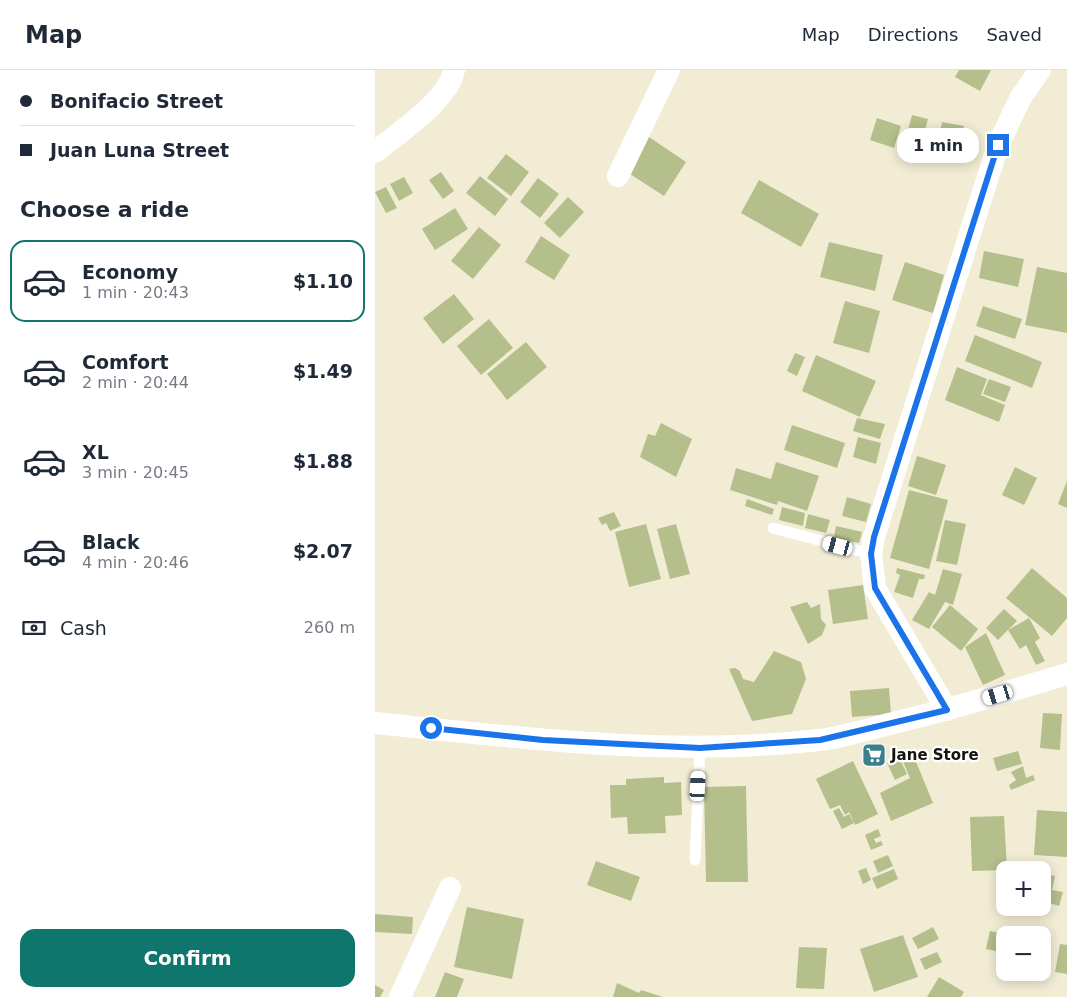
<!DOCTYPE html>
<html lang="en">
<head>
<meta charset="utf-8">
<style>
	:root { --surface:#fff; --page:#f2f2f3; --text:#1f2937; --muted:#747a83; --line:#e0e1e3; --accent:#0f766e }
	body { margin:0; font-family:"DejaVu Sans",sans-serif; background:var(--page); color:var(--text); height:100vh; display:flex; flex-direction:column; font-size:19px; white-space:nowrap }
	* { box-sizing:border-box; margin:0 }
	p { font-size:16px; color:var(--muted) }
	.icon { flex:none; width:28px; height:28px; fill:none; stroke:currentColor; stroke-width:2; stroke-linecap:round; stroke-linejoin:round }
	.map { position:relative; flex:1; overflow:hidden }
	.panel { display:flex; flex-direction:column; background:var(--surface); width:375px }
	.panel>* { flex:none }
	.guide { display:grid; align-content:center; height:110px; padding:0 20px; background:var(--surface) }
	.fabs { position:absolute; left:621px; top:791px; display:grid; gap:10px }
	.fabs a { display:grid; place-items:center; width:55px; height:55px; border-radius:10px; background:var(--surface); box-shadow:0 2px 12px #0003; font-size:25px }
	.end { position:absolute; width:22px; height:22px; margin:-11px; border:6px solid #1a73e8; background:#fff; box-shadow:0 0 0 2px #fff }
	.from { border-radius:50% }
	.bubble { position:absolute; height:35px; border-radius:15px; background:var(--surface); box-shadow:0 2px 12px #0003; font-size:16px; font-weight:600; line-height:35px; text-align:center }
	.car { position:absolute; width:15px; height:30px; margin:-15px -8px; border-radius:6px; box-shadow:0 0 4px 1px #0007; background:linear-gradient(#fff 24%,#345 0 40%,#fff 0 76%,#345 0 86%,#fff 0) }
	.guide b { display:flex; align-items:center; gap:18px; height:48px; font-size:19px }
	.guide b+b { border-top:1px solid var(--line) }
	.guide i { width:12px; height:12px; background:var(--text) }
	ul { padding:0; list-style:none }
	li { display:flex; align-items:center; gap:15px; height:82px; margin:0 10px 8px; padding:0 10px; border:2px solid transparent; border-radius:15px }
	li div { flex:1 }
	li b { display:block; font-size:19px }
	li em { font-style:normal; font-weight:600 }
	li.selected { border-color:var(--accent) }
	li>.icon { width:45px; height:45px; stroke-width:1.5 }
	h2 { padding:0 20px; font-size:22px; line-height:60px }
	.pay { display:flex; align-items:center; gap:12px; height:55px; padding:0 20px; font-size:19px }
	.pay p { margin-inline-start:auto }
	.button { display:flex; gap:10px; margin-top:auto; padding:10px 20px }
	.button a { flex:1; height:58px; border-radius:15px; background:var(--accent); color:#fff; font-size:20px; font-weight:600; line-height:58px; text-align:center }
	header { display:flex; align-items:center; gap:30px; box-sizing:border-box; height:70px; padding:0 25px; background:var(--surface); border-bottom:1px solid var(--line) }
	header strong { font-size:24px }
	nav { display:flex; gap:28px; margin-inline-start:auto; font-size:18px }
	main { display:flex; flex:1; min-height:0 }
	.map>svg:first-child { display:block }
	.building { fill:#b4bf8c }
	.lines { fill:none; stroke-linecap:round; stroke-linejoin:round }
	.service { stroke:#fff; stroke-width:11 }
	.minor { stroke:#fff; stroke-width:22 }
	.route { stroke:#1a73e8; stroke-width:6 }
	.labels { text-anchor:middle; stroke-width:4.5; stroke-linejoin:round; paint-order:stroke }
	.poi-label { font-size:15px; font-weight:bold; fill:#16130c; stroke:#fff; text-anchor:start }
</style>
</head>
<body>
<header>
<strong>Map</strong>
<nav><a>Map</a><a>Directions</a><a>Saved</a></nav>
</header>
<main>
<section class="panel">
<div class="guide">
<b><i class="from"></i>Bonifacio Street</b>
<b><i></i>Juan Luna Street</b>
</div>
<h2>Choose a ride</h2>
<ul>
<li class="selected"><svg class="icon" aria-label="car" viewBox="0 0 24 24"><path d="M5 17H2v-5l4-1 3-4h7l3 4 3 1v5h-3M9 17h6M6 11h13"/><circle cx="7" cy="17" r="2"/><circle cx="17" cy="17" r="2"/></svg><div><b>Economy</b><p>1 min · 20:43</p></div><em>$1.10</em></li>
<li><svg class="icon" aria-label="car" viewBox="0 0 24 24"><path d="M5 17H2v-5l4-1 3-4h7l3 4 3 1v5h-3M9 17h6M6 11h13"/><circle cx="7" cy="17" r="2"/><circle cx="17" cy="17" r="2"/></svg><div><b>Comfort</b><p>2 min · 20:44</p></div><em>$1.49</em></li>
<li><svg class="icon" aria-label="car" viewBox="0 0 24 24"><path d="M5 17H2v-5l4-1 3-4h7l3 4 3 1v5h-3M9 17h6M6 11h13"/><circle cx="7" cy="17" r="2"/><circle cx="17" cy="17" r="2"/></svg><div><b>XL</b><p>3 min · 20:45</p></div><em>$1.88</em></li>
<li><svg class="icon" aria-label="car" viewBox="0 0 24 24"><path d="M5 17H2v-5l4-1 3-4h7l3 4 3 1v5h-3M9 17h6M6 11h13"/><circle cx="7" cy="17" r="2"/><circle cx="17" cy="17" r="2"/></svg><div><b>Black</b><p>4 min · 20:46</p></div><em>$2.07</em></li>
</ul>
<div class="pay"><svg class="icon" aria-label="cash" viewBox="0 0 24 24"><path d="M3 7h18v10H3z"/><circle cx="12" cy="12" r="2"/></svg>Cash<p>260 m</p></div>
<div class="button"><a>Confirm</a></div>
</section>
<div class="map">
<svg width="692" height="927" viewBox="0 0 692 927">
	<rect width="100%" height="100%" fill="#f2ecd5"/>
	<!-- building -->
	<g class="building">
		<polygon points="584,0 616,0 605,21 580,7"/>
		<polygon points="537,45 553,49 542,90 526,85"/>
		<polygon points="502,48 526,56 519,78 495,70"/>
		<polygon points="567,52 589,56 585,77 563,74"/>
		<polygon points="271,65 311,92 289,126 249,100"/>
		<polygon points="131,84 154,102 136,126 112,108"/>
		<polygon points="66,102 79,121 68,129 54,110"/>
		<polygon points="105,106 133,129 120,146 91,123"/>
		<polygon points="29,107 38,123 24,131 15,114"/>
		<polygon points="163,108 184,124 165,148 145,132"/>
		<polygon points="384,110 444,144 426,177 366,143"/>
		<polygon points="11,117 22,138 11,143 0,122"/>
		<polygon points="193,127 209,142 185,168 169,153"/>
		<polygon points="80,138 93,159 60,180 47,159"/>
		<polygon points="104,157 126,175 98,209 76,191"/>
		<polygon points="166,166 195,185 179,210 150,192"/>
		<polygon points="454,172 508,185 500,221 445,207"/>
		<polygon points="609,181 649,189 643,217 604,208"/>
		<polygon points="530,192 569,205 558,243 517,230"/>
		<polygon points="662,197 692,203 692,263 650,255"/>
		<polygon points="79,224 99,249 68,274 48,248"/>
		<polygon points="470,231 505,241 494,283 458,273"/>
		<polygon points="608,236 647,249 640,269 601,256"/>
		<polygon points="114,249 138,278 106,305 82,276"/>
		<polygon points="600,265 667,292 657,318 590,291"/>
		<polygon points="151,272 172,297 132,330 112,304"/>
		<polygon points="420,283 430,287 422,306 412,301"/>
		<polygon points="441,285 501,311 485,347 427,321"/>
		<polygon points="582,297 612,309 606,325 630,335 624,352 570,330"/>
		<polygon points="614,309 636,317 630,332 608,324"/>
		<polygon points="482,348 510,354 505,369 478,361"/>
		<polygon points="286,353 317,369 301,407 265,387 273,364 280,366"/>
		<polygon points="417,355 470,373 462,398 409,380"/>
		<polygon points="483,367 506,373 501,394 478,387"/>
		<polygon points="542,386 571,395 561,425 533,416"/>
		<polygon points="401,392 444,406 432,441 403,431 402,435 355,420 361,398 396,409"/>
		<polygon points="640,397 662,408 649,435 627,425"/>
		<polygon points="692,411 692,438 683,434"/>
		<polygon points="534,420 573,430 554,499 515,488"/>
		<polygon points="472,427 496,434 491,452 467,446"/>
		<polygon points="372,429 399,439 397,445 370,436"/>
		<polygon points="407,437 430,443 428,456 404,450"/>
		<polygon points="239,442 246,456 235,461 231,453 227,455 223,448"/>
		<polygon points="433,444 455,450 451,463 430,458"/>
		<polygon points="570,450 591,454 582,495 561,491"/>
		<polygon points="271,454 286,509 254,517 240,462"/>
		<polygon points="301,454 315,504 295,509 282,459"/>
		<polygon points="461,456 487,462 484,473 459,467"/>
		<polygon points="522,498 550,505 549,509 544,509 538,528 519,522 525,505 521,503"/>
		<polygon points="657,498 692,528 692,548 677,566 631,528"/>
		<polygon points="568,499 587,504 578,535 570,532 554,559 537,550 554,522 560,525"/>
		<polygon points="488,515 493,549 458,554 453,520"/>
		<polygon points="432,532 436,538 445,534 446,549 451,555 447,565 433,574 415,537"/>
		<polygon points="575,535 603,559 586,581 557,557"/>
		<polygon points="629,539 642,551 623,570 611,558"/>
		<polygon points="654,548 665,568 660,572 670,591 661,595 651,575 645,579 633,560"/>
		<polygon points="611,563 630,605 608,615 590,577"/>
		<polygon points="399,581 426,592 431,609 417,644 377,651 354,599 360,598 365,601 368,609 379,612"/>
		<polygon points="514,618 516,644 477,647 475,621"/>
		<polygon points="668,643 687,644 685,680 665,678"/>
		<polygon points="643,681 647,694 622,701 618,688"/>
		<polygon points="537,682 558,733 516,751 505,723 535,708 526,687"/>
		<polygon points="524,687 532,704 520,710 512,693"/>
		<polygon points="478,691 503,744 480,755 474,742 470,745 465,735 455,739 441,709"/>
		<polygon points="648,696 651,708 658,705 660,710 636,720 634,715 641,710 636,702"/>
		<polygon points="289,707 289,713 306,712 307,745 290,746 291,763 253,764 252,747 236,748 235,715 251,715 251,709"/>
		<polygon points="371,716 373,812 331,812 329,717"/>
		<polygon points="464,738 469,747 474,744 479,753 467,759 458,741"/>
		<polygon points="662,740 692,742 692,787 659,785"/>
		<polygon points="629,746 632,800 597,801 595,747"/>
		<polygon points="503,759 506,766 499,769 501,773 506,771 508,775 496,780 490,765"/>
		<polygon points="513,785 518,796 503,803 498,791"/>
		<polygon points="221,791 265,807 256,831 212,815"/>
		<polygon points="491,798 496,810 488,814 483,801"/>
		<polygon points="519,799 523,809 502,819 497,808"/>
		<polygon points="668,804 680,806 677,820 688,822 684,836 668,831"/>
		<polygon points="92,837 149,849 137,909 79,897"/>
		<polygon points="0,844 38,847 37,864 0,862"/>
		<polygon points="558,857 564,869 543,879 537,868"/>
		<polygon points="615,861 630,864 630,883 611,879"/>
		<polygon points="528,865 543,907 499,922 485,879"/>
		<polygon points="685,874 692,875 692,904 680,902"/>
		<polygon points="424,877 452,878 449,919 421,918"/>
		<polygon points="562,882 567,892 550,900 545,889"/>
		<polygon points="70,902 89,909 82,927 60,927"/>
		<polygon points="564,907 589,922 586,927 552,927"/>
		<polygon points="242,913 264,923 266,920 288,927 238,927"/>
		<polygon points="0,915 9,920 5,927 0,927"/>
	</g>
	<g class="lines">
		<!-- service -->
		<g class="service">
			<polyline points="398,458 496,484"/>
			<polyline points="320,790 325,678"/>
		</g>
		<!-- minor -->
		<g class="minor">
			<path d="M 0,82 C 23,63 74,30 79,0"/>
			<polyline points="243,106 294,0"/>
			<polyline points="572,640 500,518 496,484 499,467 623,75 646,27 665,0"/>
			<path d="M 0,653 C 147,668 296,687 444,670 C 467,667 491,660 514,654 C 574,640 633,622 692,604"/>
			<polyline points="25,927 75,818"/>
		</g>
	</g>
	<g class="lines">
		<!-- route -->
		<polyline class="route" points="56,658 168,670 325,678 445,670 572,640 500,518 496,484 499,467 623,75"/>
	</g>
	<!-- icons -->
	<defs>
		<g id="supermarket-square" transform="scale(1.25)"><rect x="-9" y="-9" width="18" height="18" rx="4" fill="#3a7f8c" stroke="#fff"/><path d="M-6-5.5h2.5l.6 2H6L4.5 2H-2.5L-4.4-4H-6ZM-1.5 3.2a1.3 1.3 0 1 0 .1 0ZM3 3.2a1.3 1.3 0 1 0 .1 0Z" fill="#fff"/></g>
	</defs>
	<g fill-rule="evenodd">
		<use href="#supermarket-square" x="499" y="685"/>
	</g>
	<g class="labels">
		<!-- poi labels -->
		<g class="poi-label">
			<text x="516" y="690">Jane Store</text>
		</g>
	</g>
</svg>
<div class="fabs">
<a>+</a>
<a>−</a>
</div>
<i class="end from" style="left:56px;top:658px"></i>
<i class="end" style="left:623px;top:75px"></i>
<div class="bubble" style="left:522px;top:58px;width:82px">1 min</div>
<i class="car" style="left:463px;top:476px;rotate:285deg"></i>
<i class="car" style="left:623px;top:625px;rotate:253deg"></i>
<i class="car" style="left:323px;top:716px;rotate:3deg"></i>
</div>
</main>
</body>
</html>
